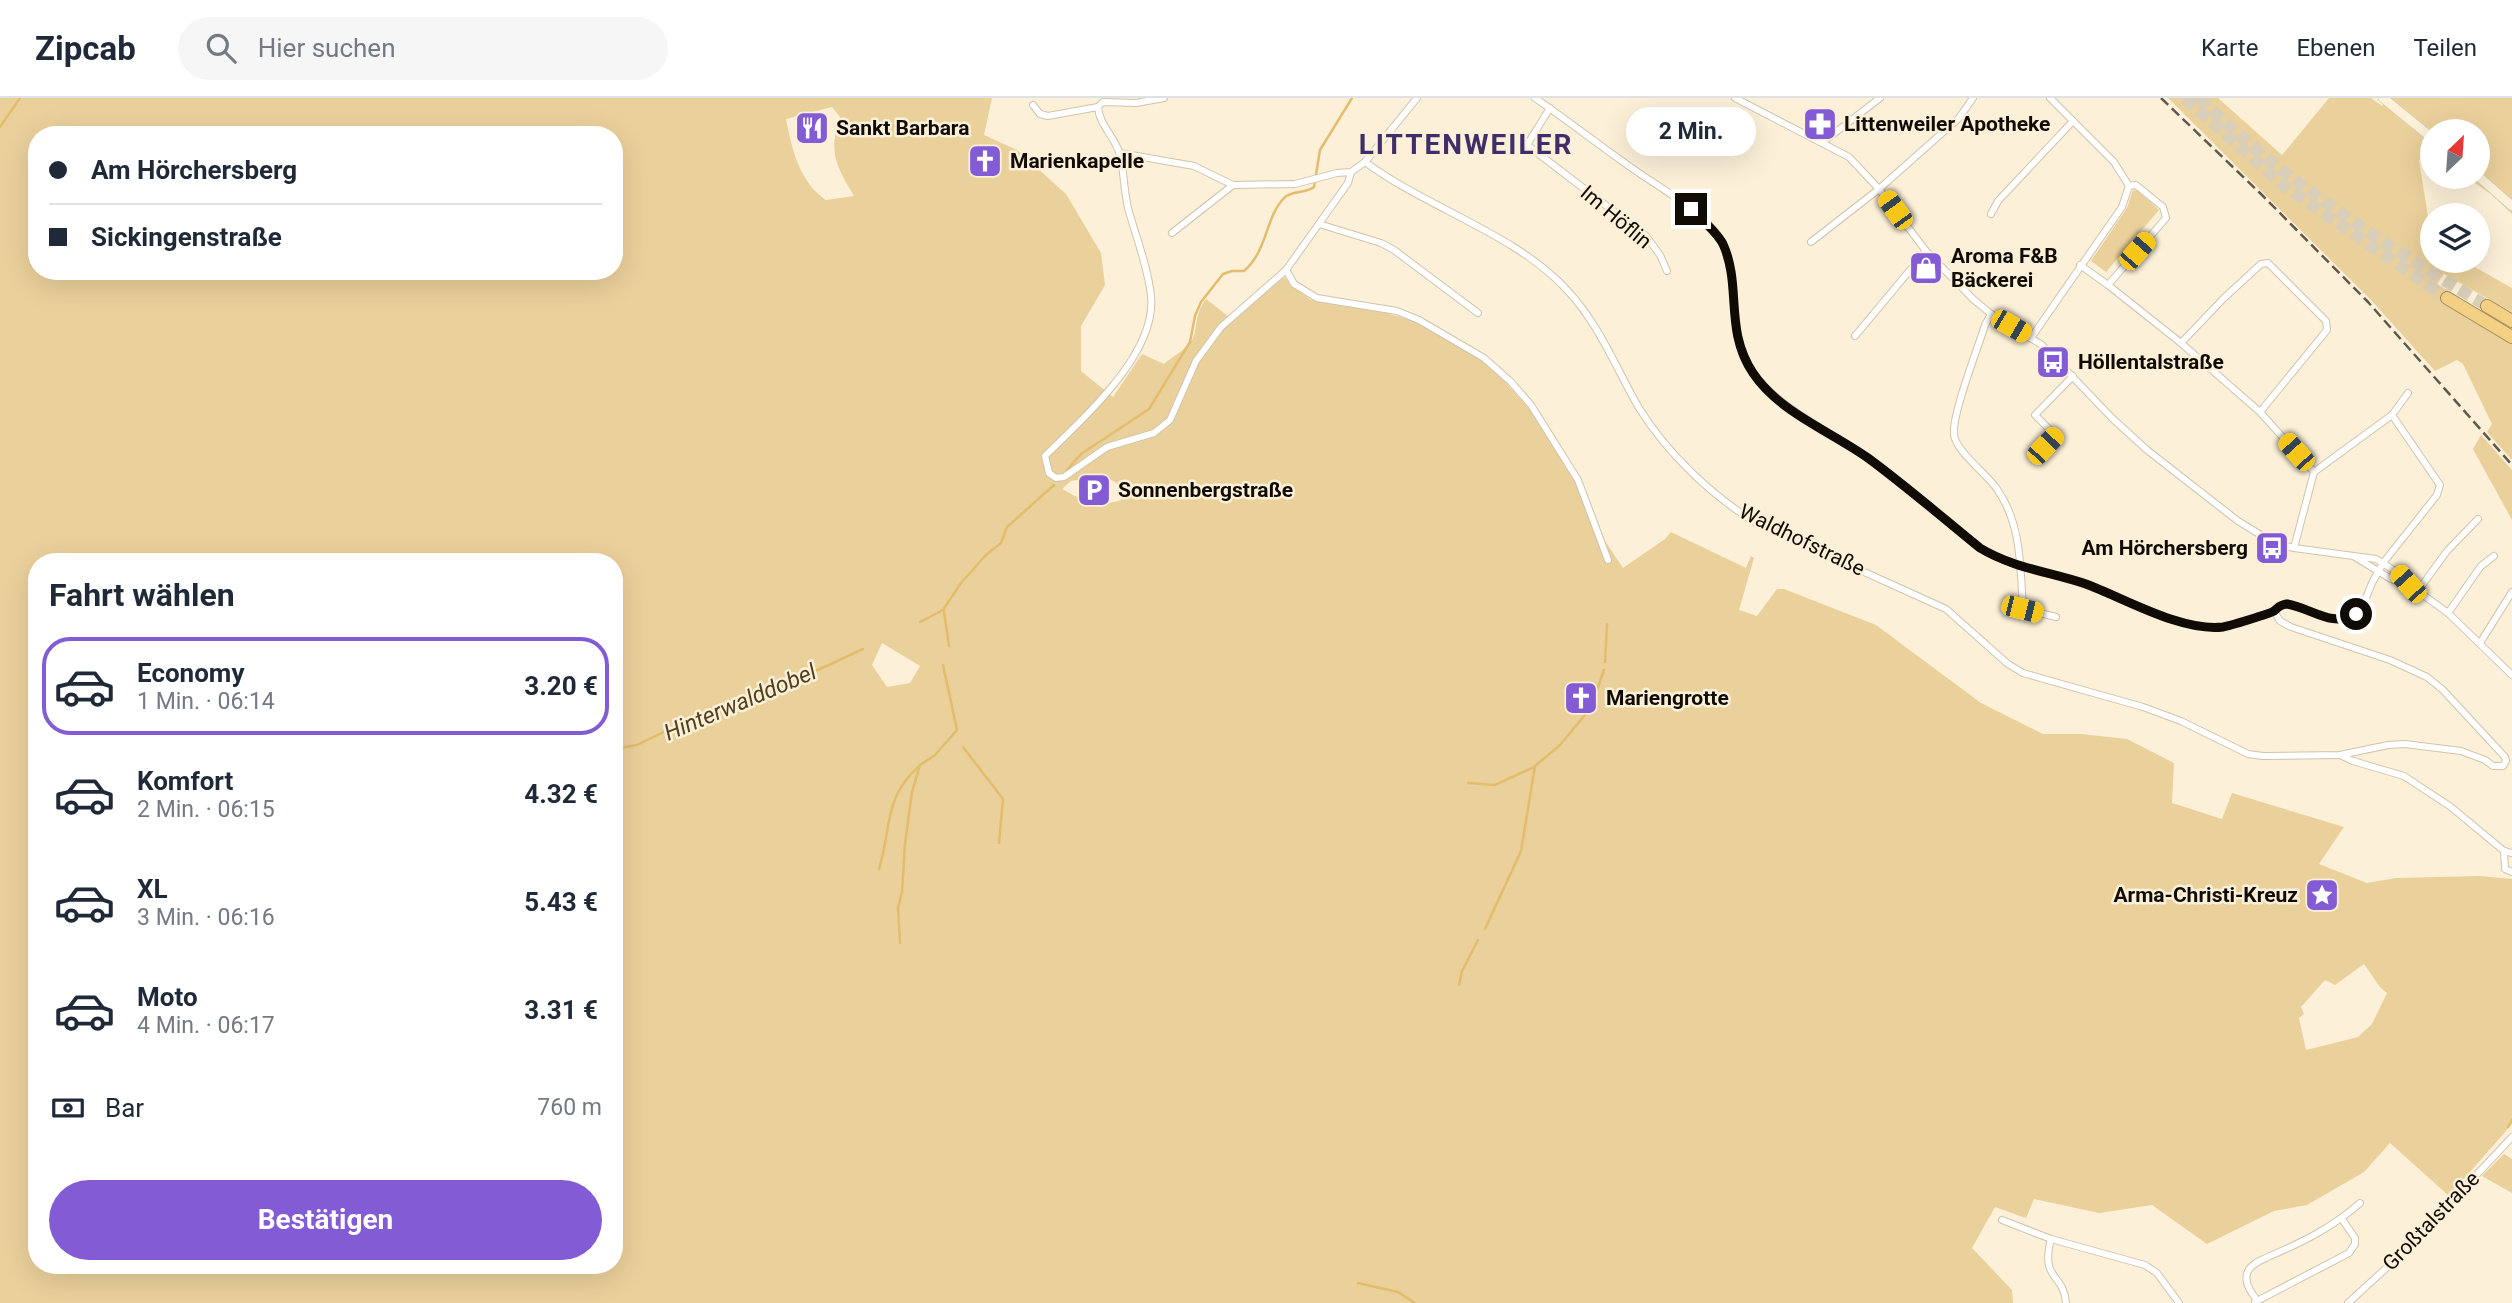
<!DOCTYPE html>
<html lang="de">
<head>
<meta charset="utf-8">
<style>
	:root { --surface:#fff; --page:#f6f6f7; --text:#1f2937; --muted:#747a83; --line:#e0e1e3; --accent:#825bd5 }
	body { margin:0; font-family:Roboto,sans-serif; background:var(--page); color:var(--text); height:100vh; display:flex; flex-direction:column; font-size:26px; white-space:nowrap }
	* { box-sizing:border-box; margin:0 }
	p { font-size:23px; color:var(--muted) }
	.icon { flex:none; width:38px; height:38px; fill:none; stroke:currentColor; stroke-width:2; stroke-linecap:round; stroke-linejoin:round }
	.map { position:relative; flex:1; overflow:hidden }
	.drawer { position:absolute; left:28px; top:455px; width:595px; height:721px; display:flex; flex-direction:column; background:var(--surface); border-radius:28px; box-shadow:0 7px 28px #0002 }
	.drawer>* { flex:none }
	.hud { position:absolute; left:28px; top:28px; width:595px; height:154px; border-radius:28px; box-shadow:0 7px 28px #0002; display:grid; align-content:center; height:154px; padding:0 21px; background:var(--surface) }
	.needle { width:46px; rotate:25deg }
	.fabs { position:absolute; left:2420px; top:21px; display:grid; gap:14px }
	.fabs a { display:grid; place-items:center; width:70px; height:70px; border-radius:50%; background:var(--surface); box-shadow:0 7px 28px #0002; font-size:35px }
	.end { position:absolute; width:32px; height:32px; margin:-16px; border:9px solid #100c05; background:#fff; box-shadow:0 0 0 4px #fff }
	.from { border-radius:50% }
	.bubble { position:absolute; height:49px; border-radius:24px; background:var(--surface); box-shadow:0 7px 28px #0002; font-size:23px; font-weight:700; line-height:49px; text-align:center }
	.car { position:absolute; width:21px; height:42px; margin:-21px -10px; border-radius:9px; box-shadow:0 0 5px 2px #0007; background:linear-gradient(#f5c518 24%,#345 0 40%,#f5c518 0 76%,#345 0 86%,#f5c518 0) }
	.hud b { display:flex; align-items:center; gap:24px; height:66px; font-size:26px }
	.hud b+b { border-top:2px solid var(--line) }
	.hud i { width:18px; height:18px; background:var(--text) }
	ul { padding:0; list-style:none }
	li { display:flex; align-items:center; gap:21px; height:98px; margin:0 14px 10px; padding:0 7px; border:4px solid transparent; border-radius:28px }
	li div { flex:1 }
	li b { display:block; font-size:26px }
	li em { font-style:normal; font-weight:700 }
	li.selected { border-color:var(--accent) }
	li>.icon { width:63px; height:63px; stroke-width:1.5 }
	h2 { padding:0 21px; font-size:32px; line-height:84px }
	.pay { display:flex; align-items:center; gap:18px; height:77px; padding:0 21px; font-size:26px }
	.pay p { margin-inline-start:auto }
	.cta { display:flex; gap:14px; margin-top:auto; padding:14px 21px }
	.cta a { flex:1; height:80px; border-radius:42px; background:var(--accent); color:#fff; font-size:28px; font-weight:700; line-height:80px; text-align:center }
	header { display:flex; align-items:center; gap:42px; box-sizing:border-box; height:98px; padding:0 35px; background:var(--surface); border-bottom:2px solid var(--line) }
	header strong { font-size:33px }
	nav { display:flex; gap:38px; margin-inline-start:auto; font-size:24px }
	.search { width:490px; height:63px; background:var(--page); display:flex; align-items:center; gap:18px; box-sizing:border-box; padding:0 24px; border-radius:38px; color:var(--muted); font-size:26px }
	.map>svg:first-child { display:block }
	.green { fill:#ead09b; fill-rule:evenodd }
	.lines { fill:none; stroke-linecap:round; stroke-linejoin:round }
	.stream { stroke:#e3bd6c; stroke-width:2.5 }
	.highway-tunnel { stroke:#d9ceb8; stroke-width:12; stroke-dasharray:12 6; stroke-linecap:butt }
	.street-casing { stroke:#cfc4ac; stroke-width:8 }
	.secondary-casing { stroke:#cfc4ac; stroke-width:10 }
	.highway-casing { stroke:#a48b58; stroke-width:14 }
	.street { stroke:#fff; stroke-width:6 }
	.secondary { stroke:#fcf1da; stroke-width:9 }
	.highway { stroke:#f4d084; stroke-width:12 }
	.rail { stroke:#5f594c; stroke-width:2.5; stroke-dasharray:10 5; stroke-linecap:butt }
	.route { stroke:#100c05; stroke-width:9 }
	.labels { text-anchor:middle; stroke-width:5; stroke-linejoin:round; paint-order:stroke }
	.poi-label { font-size:21px; font-weight:bold; fill:#100c05; stroke:#fcf0d8; text-anchor:start }
	.street-label { font-size:21px; fill:#100c05; stroke:#fcf0d8 }
	.water-label { font-size:23px; font-style:italic; fill:#50401d; stroke:#fcf0d8 }
	.district-label { font-size:28px; font-weight:bold; letter-spacing:2px; fill:#402e6a; stroke:#fcf0d8 }
</style>
</head>
<body>
<header>
<strong>Zipcab</strong>
<div class="search"><svg class="icon" aria-label="search" viewBox="0 0 24 24"><circle cx="10" cy="10" r="6"/><path d="M15 15l6 6"/></svg>Hier suchen</div>
<nav><a>Karte</a><a>Ebenen</a><a>Teilen</a></nav>
</header>
<div class="map">
<svg width="2512" height="1205" viewBox="0 0 2512 1205">
	<rect width="100%" height="100%" fill="#fcf0d8"/>
	<!-- green -->
	<g class="green">
		<path d="M 0,0 L 992,0 L 984,37 L 1017,52 L 1066,96 L 1101,155 L 1105,187 L 1081,228 L 1081,273 L 1113,299 L 1142,256 L 1164,266 C 1172,259 1185,252 1191,244 C 1199,232 1193,218 1206,201 L 1233,222 L 1269,189 L 1285,179 L 1290,187 L 1311,202 L 1365,209 L 1414,223 L 1479,260 L 1498,276 L 1534,316 L 1578,386 L 1599,444 L 1605,443 L 1623,470 L 1665,441 L 1671,434 L 1746,470 L 1751,458 L 1754,460 L 1739,512 L 1757,518 L 1777,491 L 1784,491 L 1876,527 L 1981,605 L 2043,636 L 2081,636 L 2127,641 L 2174,665 L 2172,705 L 2222,721 L 2232,695 L 2344,729 L 2319,766 L 2367,785 L 2396,780 L 2479,778 L 2512,781 L 2512,1026 L 2449,1098 L 2390,1045 L 2364,1074 L 2307,1107 L 2274,1113 L 2207,1146 L 2152,1107 L 2099,1115 L 2034,1101 L 2026,1120 L 1995,1109 L 1972,1150 L 2012,1192 L 2013,1205 L 0,1205 ZM 832,9 L 840,19 C 828,54 836,68 854,98 L 826,102 C 799,84 792,51 786,21 ZM 37,37 L 614,37 L 614,173 L 37,173 ZM 1104,378 L 1115,384 L 1129,398 C 1103,412 1087,405 1062,391 L 1071,383 ZM 37,464 L 614,464 L 614,1167 L 37,1167 ZM 882,545 L 920,568 L 910,585 L 887,589 L 872,567 ZM 2364,866 L 2380,889 L 2387,895 L 2372,926 L 2358,939 L 2306,952 L 2299,920 L 2304,916 L 2301,909 L 2325,882 L 2335,887 Z"/>
		<polygon points="2168,0 2218,0 2282,57 2329,0 2371,0 2382,8 2389,0 2512,0 2512,116 2491,96 2466,79 2478,79 2478,33 2432,33 2432,52 2430,51 2419,62 2432,144 2432,163 2464,163 2512,190 2512,214 2444,176 2437,186 2451,194 2444,204 2512,244 2512,362 2487,334 2492,326 2463,266 2457,262 2435,273 2371,202"/>
		<polygon points="2133,92 2138,93 2159,112 2106,174 2091,163 2127,110"/>
		<polygon points="2481,337 2512,372 2512,422 2473,351"/>
		<polygon points="2504,1056 2512,1061 2512,1095 2482,1078"/>
	</g>
	<g class="lines">
		<!-- stream -->
		<g class="stream">
			<polyline points="858,28 879,31 905,25 929,28"/>
			<polyline points="0,29 20,0"/>
			<path d="M 1067,372 L 1081,356 L 1149,311 L 1190,244 L 1195,218 L 1201,204 L 1223,176 L 1232,173 L 1244,173 C 1268,152 1265,120 1284,100 C 1292,92 1305,96 1314,89 L 1320,52 L 1352,0"/>
			<polyline points="944,513 949,548"/>
			<polyline points="920,524 943,512 961,485 986,457 1001,445 1007,429 1054,387"/>
			<polyline points="1605,564 1607,526"/>
			<polyline points="1597,592 1604,572"/>
			<polyline points="963,649 1003,701 999,745"/>
			<polyline points="614,651 637,647 684,624 820,571 863,551"/>
			<polyline points="1468,685 1495,687 1534,669"/>
			<path d="M 879,771 C 892,730 883,701 918,669"/>
			<polyline points="1485,831 1521,753 1535,668 1560,647 1590,611"/>
			<polyline points="900,845 898,810 902,794 905,746 912,694 920,667 935,657 957,632 943,567"/>
			<polyline points="1459,887 1462,873 1478,842"/>
			<polyline points="2508,1029 2512,1022"/>
			<polyline points="1358,1185 1398,1194 1415,1205"/>
		</g>
		<!-- highway-tunnel -->
		<g class="highway-tunnel">
			<polyline points="2185,0 2284,88 2447,200"/>
			<path d="M 2199,0 C 2285,83 2385,147 2487,208"/>
		</g>
		<!-- street casing -->
		<g class="street-casing">
			<g id="street">
				<path d="M 1164,0 L 1136,5 L 1103,4 L 1098,9 C 1099,27 1116,40 1120,57 C 1124,74 1124,93 1128,110 C 1136,139 1148,169 1151,198 C 1157,256 1083,320 1045,358 L 1049,375 L 1056,380 L 1064,379 L 1107,349 L 1154,335 L 1170,322 L 1196,263 L 1221,229 L 1286,172 L 1348,85 L 1351,74 L 1365,64 L 1417,0"/>
				<path d="M 1535,0 C 1570,24 1604,51 1639,75 C 1664,92 1711,119 1723,147 C 1742,190 1724,241 1756,279 C 1786,315 1831,334 1868,360 C 1907,388 1943,420 1980,450 C 2013,470 2050,474 2086,487 C 2123,500 2184,533 2223,529 C 2229,528 2269,516 2274,513 C 2279,509 2279,507 2287,505 L 2331,520 L 2345,522 L 2362,510 L 2372,485 L 2383,465 L 2437,397 L 2440,387 L 2392,317 L 2314,374"/>
				<polyline points="1735,0 1849,59 1879,91 1926,153 1973,201 1991,216 2042,247 2113,321 2147,352 2238,423 2272,444 2294,450 2376,461 2398,475 2408,486 2448,515 2512,577"/>
				<polyline points="1033,7 1040,16 1048,18 1098,9"/>
				<polyline points="1550,10 1527,47 1646,138 1660,157 1667,173"/>
				<polyline points="1823,44 1880,0"/>
				<polyline points="1120,55 1194,68 1233,87 1295,86 1337,75 1351,74"/>
				<path d="M 1365,64 C 1427,110 1516,136 1567,192 C 1599,226 1616,270 1639,310 C 1667,355 1711,397 1756,425 L 1946,511 L 2008,566 L 2023,575 L 2143,609 L 2181,623 L 2248,656 L 2263,658 L 2340,657 L 2388,647 L 2405,646 L 2461,653 L 2485,662 L 2493,668 L 2503,668 L 2506,663 L 2505,659 L 2443,592 L 2427,579 L 2390,562 L 2291,529 L 2280,523 L 2274,513"/>
				<polyline points="1991,116 1998,103 2073,23"/>
				<polyline points="1319,126 1381,145 1394,152 1478,215"/>
				<polyline points="1172,135 1233,87"/>
				<polyline points="1811,144 1879,91 1959,20 1973,0"/>
				<polyline points="2080,167 2108,187 2181,245 2260,314 2314,374"/>
				<polyline points="1286,172 1294,186 1317,200 1397,213 1419,222 1484,260 1511,284 1531,307 1578,382 1608,462"/>
				<polyline points="2108,187 2166,120 2163,109 2136,87 2129,88"/>
				<path d="M 1991,216 L 1985,227 C 1978,250 1952,316 1954,336 C 1955,353 1987,376 1997,391 C 2022,427 2020,469 2023,511 L 2056,519"/>
				<polyline points="1855,238 1926,153"/>
				<polyline points="2031,240 2122,109 2129,88 2114,64 2050,0"/>
				<polyline points="2181,245 2224,200 2261,166 2268,165 2326,223 2327,232 2260,314"/>
				<polyline points="2392,317 2408,295"/>
				<polyline points="2036,359 2055,337 2035,317 2073,278"/>
				<polyline points="2294,450 2314,374"/>
				<polyline points="2355,459 2391,481 2406,486"/>
				<polyline points="2418,493 2447,453 2478,421"/>
				<polyline points="2448,515 2481,468 2494,458"/>
				<polyline points="2480,545 2512,494"/>
				<polyline points="2340,657 2353,663 2404,678 2451,709 2504,753 2512,755"/>
				<polyline points="2504,753 2505,771 2512,774"/>
				<polyline points="2002,1122 2051,1141 2145,1167 2157,1175 2179,1205"/>
				<path d="M 2051,1141 C 2040,1183 2064,1175 2066,1205"/>
				<path d="M 2257,1202 C 2251,1195 2243,1183 2248,1173 C 2252,1165 2262,1162 2270,1158 C 2303,1144 2333,1129 2360,1105"/>
				<polyline points="2255,1204 2349,1155 2355,1146 2355,1140 2342,1121"/>
				<polyline points="2348,1205 2405,1153 2512,1039"/>
			</g>
		</g>
		<!-- secondary casing -->
		<g class="secondary-casing">
			<g id="secondary">
				<polyline points="2383,0 2432,40"/>
				<polyline points="2478,78 2512,108"/>
			</g>
		</g>
		<!-- highway casing -->
		<g class="highway-casing">
			<g id="highway">
				<polyline points="2447,200 2512,239"/>
				<polyline points="2487,208 2512,223"/>
			</g>
		</g>
		<!-- street -->
		<use href="#street" class="street"/>
		<!-- secondary -->
		<use href="#secondary" class="secondary"/>
		<!-- highway -->
		<use href="#highway" class="highway"/>
		<!-- rail -->
		<polyline class="rail" points="2161,0 2262,97 2368,204 2512,367"/>
	</g>
	<g class="lines">
		<!-- route -->
		<path class="route" d="M 1691,111 C 1701,121 1716,133 1723,146 C 1742,188 1724,232 1753,275 C 1779,314 1830,333 1868,360 C 1906,388 1943,420 1980,450 C 2013,470 2050,474 2086,486 C 2124,500 2181,534 2223,529 C 2229,528 2269,516 2274,513 C 2279,509 2279,507 2287,506 C 2312,510 2331,530 2356,516"/>
	</g>
	<!-- icons -->
	<defs>
		<g id="pharmacy-square" transform="scale(1.75)"><rect x="-9" y="-9" width="18" height="18" rx="4" fill="#825bd5" stroke="#fcf0d8"/><path d="M-2-6h4v4h4v4h-4v4h-4v-4h-4v-4h4Z" fill="#fff"/></g>
		<g id="restaurant-square" transform="scale(1.75)"><rect x="-9" y="-9" width="18" height="18" rx="4" fill="#825bd5" stroke="#fcf0d8"/><path d="M-5-6h1v4h1v-4h1v4h1v-4h1v5L-1.5 .5V6h-2V.5L-5-1ZM5-6V6H3V1.5H1.5Q1.5-4 5-6Z" fill="#fff"/></g>
		<g id="church-square" transform="scale(1.75)"><rect x="-9" y="-9" width="18" height="18" rx="4" fill="#825bd5" stroke="#fcf0d8"/><path d="M-1.2-6h2.4v3.5h3.3v2.4h-3.3V6h-2.4V-.1h-3.3v-2.4h3.3Z" fill="#fff"/></g>
		<g id="shop-square" transform="scale(1.75)"><rect x="-9" y="-9" width="18" height="18" rx="4" fill="#825bd5" stroke="#fcf0d8"/><path d="M-5-2.5h2.3a2.7 3.5 0 0 1 5.4 0H5L5.5 6h-11ZM-1.5-2.5h3a1.5 2.3 0 0 0-3 0Z" fill="#fff"/></g>
		<g id="bus-square" transform="scale(1.75)"><rect x="-9" y="-9" width="18" height="18" rx="4" fill="#825bd5" stroke="#fcf0d8"/><path d="M-5-6H5V4H4V6H2V4H-2V6H-4V4H-5ZM-3.5-4V0h7V-4ZM-3.5 1.2v1.5H-2V1.2ZM2 1.2v1.5H3.5V1.2Z" fill="#fff"/></g>
		<g id="parking-square" transform="scale(1.75)"><rect x="-9" y="-9" width="18" height="18" rx="4" fill="#825bd5" stroke="#fcf0d8"/><path d="M-3.5-5.5H1a3.5 3.5 0 0 1 0 7H-1V5.5H-3.5ZM-1-3.4V-.6H.8a1.4 1.4 0 0 0 0-2.8Z" fill="#fff"/></g>
		<g id="sight-square" transform="scale(1.75)"><rect x="-9" y="-9" width="18" height="18" rx="4" fill="#825bd5" stroke="#fcf0d8"/><path d="M0-6L1.8-2.2L6-1.7L2.9 1.2L3.7 5.4L0 3.3L-3.7 5.4L-2.9 1.2L-6-1.7L-1.8-2.2Z" fill="#fff"/></g>
	</defs>
	<g fill-rule="evenodd">
		<use href="#pharmacy-square" x="1820" y="26"/>
		<use href="#restaurant-square" x="812" y="30"/>
		<use href="#church-square" x="985" y="63"/>
		<use href="#shop-square" x="1926" y="170"/>
		<use href="#bus-square" x="2053" y="264"/>
		<use href="#parking-square" x="1094" y="392"/>
		<use href="#bus-square" x="2272" y="450"/>
		<use href="#church-square" x="1581" y="600"/>
		<use href="#sight-square" x="2322" y="797"/>
	</g>
	<g class="labels">
		<!-- poi labels -->
		<g class="poi-label">
			<text x="1844" y="33">Littenweiler Apotheke</text>
			<text x="836" y="37">Sankt Barbara</text>
			<text x="1010" y="70">Marienkapelle</text>
			<text x="1951" y="165">Aroma F&amp;B<tspan x="1951" dy="24">Bäckerei</tspan></text>
			<text x="2078" y="271">Höllentalstraße</text>
			<text x="1118" y="399">Sonnenbergstraße</text>
			<text x="2248" y="457" text-anchor="end">Am Hörchersberg</text>
			<text x="1606" y="607">Mariengrotte</text>
			<text x="2298" y="804" text-anchor="end">Arma-Christi-Kreuz</text>
		</g>
		<!-- street labels -->
		<g class="street-label">
			<text transform="translate(1616 119) rotate(40)" y="7">Im Höflin</text>
			<text transform="translate(1802 442) rotate(26)" y="7">Waldhofstraße</text>
			<text transform="translate(2431 1123) rotate(-46)" y="7">Großtalstraße</text>
		</g>
		<!-- water labels -->
		<g class="water-label">
			<text transform="translate(740 604) rotate(-23)" y="8">Hinterwalddobel</text>
		</g>
		<!-- district labels -->
		<g class="district-label">
			<text x="1466" y="56">LITTENWEILER</text>
		</g>
	</g>
</svg>
<div class="fabs">
<a><svg class="needle" viewBox="-14 -14 28 28"><path d="M0-13l5 13h-10z" fill="#e53935"/><path d="M0 13l5-13h-10z" fill="#747a83"/></svg></a>
<a><svg class="icon" aria-label="layers" viewBox="0 0 24 24"><path d="M12 4l9 5-9 5-9-5zM3 14l9 5 9-5"/></svg></a>
</div>
<i class="end from" style="left:2356px;top:516px"></i>
<i class="end" style="left:1691px;top:111px"></i>
<div class="bubble" style="left:1626px;top:9px;width:130px">2 Min.</div>
<i class="car" style="left:1895px;top:112px;rotate:324deg"></i>
<i class="car" style="left:2137px;top:153px;rotate:41deg"></i>
<i class="car" style="left:2011px;top:228px;rotate:120deg"></i>
<i class="car" style="left:2045px;top:348px;rotate:43deg"></i>
<i class="car" style="left:2296px;top:354px;rotate:318deg"></i>
<i class="car" style="left:2408px;top:486px;rotate:318deg"></i>
<i class="car" style="left:2022px;top:511px;rotate:104deg"></i>
<div class="hud">
<b><i class="from"></i>Am Hörchersberg</b>
<b><i></i>Sickingenstraße</b>
</div>
<section class="drawer">
<h2>Fahrt wählen</h2>
<ul>
<li class="selected"><svg class="icon" aria-label="car" viewBox="0 0 24 24"><path d="M5 17H2v-5l4-1 3-4h7l3 4 3 1v5h-3M9 17h6M6 11h13"/><circle cx="7" cy="17" r="2"/><circle cx="17" cy="17" r="2"/></svg><div><b>Economy</b><p>1 Min. · 06:14</p></div><em>3.20 €</em></li>
<li><svg class="icon" aria-label="car" viewBox="0 0 24 24"><path d="M5 17H2v-5l4-1 3-4h7l3 4 3 1v5h-3M9 17h6M6 11h13"/><circle cx="7" cy="17" r="2"/><circle cx="17" cy="17" r="2"/></svg><div><b>Komfort</b><p>2 Min. · 06:15</p></div><em>4.32 €</em></li>
<li><svg class="icon" aria-label="car" viewBox="0 0 24 24"><path d="M5 17H2v-5l4-1 3-4h7l3 4 3 1v5h-3M9 17h6M6 11h13"/><circle cx="7" cy="17" r="2"/><circle cx="17" cy="17" r="2"/></svg><div><b>XL</b><p>3 Min. · 06:16</p></div><em>5.43 €</em></li>
<li><svg class="icon" aria-label="car" viewBox="0 0 24 24"><path d="M5 17H2v-5l4-1 3-4h7l3 4 3 1v5h-3M9 17h6M6 11h13"/><circle cx="7" cy="17" r="2"/><circle cx="17" cy="17" r="2"/></svg><div><b>Moto</b><p>4 Min. · 06:17</p></div><em>3.31 €</em></li>
</ul>
<div class="pay"><svg class="icon" aria-label="cash" viewBox="0 0 24 24"><path d="M3 7h18v10H3z"/><circle cx="12" cy="12" r="2"/></svg>Bar<p>760 m</p></div>
<div class="cta"><a>Bestätigen</a></div>
</section>
</div>
</body>
</html>
